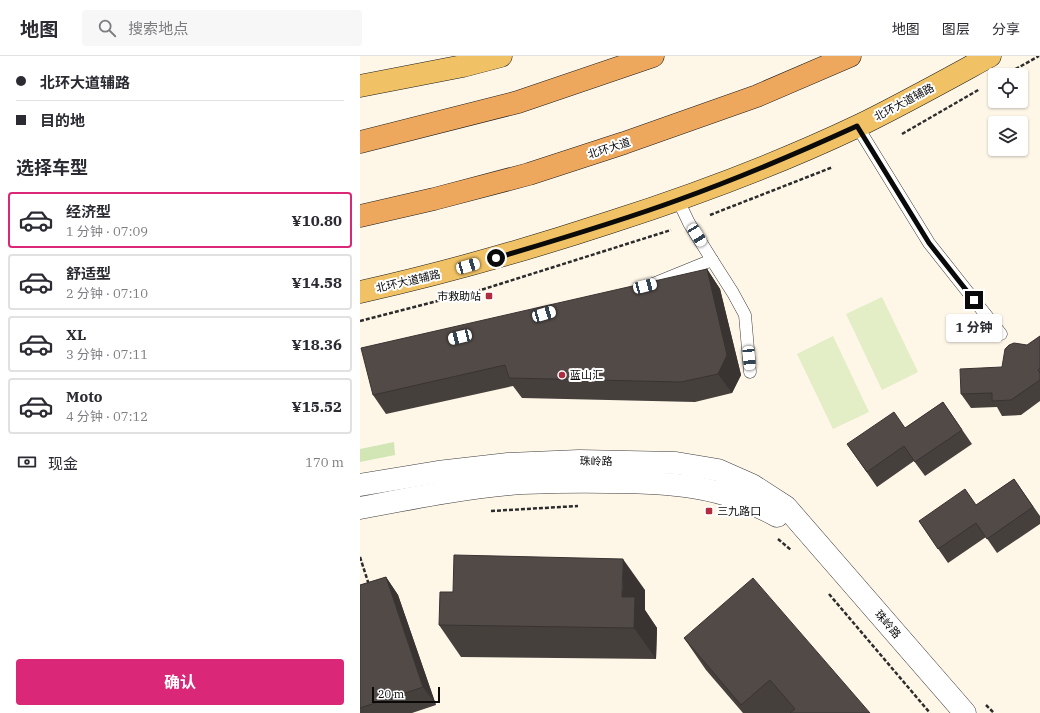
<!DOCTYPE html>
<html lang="zh">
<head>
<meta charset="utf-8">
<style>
	:root { --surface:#fff; --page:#f7f7f7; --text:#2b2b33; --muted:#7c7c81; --line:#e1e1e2; --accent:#db2777 }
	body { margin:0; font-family:"IBM Plex Serif","Noto Sans SC",serif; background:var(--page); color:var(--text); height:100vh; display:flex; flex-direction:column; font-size:15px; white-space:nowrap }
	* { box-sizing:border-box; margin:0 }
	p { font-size:13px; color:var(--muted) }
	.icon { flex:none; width:22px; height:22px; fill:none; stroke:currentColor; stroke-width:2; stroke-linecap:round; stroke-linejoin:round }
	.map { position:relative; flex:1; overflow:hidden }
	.side { display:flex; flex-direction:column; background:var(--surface); width:360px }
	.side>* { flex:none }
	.hud { display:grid; align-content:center; height:88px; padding:0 16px; background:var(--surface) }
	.controls { position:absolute; left:628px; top:12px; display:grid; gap:8px }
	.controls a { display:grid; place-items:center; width:40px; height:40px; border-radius:4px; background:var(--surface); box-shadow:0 1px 3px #0004; font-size:20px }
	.scale { position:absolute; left:12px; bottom:10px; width:68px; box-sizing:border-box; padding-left:4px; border:2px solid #0a0a0a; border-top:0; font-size:11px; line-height:14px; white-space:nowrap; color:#0a0a0a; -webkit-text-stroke:3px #fff; paint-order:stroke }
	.end { position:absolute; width:18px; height:18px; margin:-9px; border:5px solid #0a0a0a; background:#fff; box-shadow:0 0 0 2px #fff }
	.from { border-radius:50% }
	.bubble { position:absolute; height:28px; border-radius:4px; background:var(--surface); box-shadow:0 1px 3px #0004; font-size:13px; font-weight:700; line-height:28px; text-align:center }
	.car { position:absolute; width:12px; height:24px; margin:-12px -6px; border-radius:5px; box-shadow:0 0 3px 1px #0007; background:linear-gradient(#fff 24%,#345 0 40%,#fff 0 76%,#345 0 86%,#fff 0) }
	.hud b { display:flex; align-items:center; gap:14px; height:38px; font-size:15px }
	.hud b+b { border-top:1px solid var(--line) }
	.hud i { width:10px; height:10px; background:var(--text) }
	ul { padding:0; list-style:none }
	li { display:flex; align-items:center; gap:12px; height:56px; margin:0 8px 6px; padding:0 8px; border:2px solid var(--line); border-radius:4px }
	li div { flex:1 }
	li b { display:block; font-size:15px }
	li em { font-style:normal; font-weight:700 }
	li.on { border-color:var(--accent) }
	li>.icon { width:36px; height:36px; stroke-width:1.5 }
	h2 { padding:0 16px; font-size:18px; line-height:48px }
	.pay { display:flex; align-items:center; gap:10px; height:44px; padding:0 16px; font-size:15px }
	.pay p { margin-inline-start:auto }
	.primary-button { display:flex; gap:8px; margin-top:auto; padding:8px 16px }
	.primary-button a { flex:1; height:46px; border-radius:4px; background:var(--accent); color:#fff; font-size:16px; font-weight:700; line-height:46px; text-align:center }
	header { display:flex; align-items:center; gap:24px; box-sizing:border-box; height:56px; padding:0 20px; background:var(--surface); border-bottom:1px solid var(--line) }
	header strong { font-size:19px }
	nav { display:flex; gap:22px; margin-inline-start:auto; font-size:14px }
	.search { width:280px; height:36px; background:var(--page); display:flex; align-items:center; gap:10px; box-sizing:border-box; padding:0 14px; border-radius:4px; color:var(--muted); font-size:15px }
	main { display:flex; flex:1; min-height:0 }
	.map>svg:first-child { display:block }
	.green { fill:#d2e5b5 }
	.pitch { fill:#e3edc6 }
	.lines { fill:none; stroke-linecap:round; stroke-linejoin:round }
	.service-casing { stroke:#3d3d3d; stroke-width:13 }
	.tertiary-casing { stroke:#3d3d3d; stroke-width:23 }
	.primary-casing { stroke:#1b1b1b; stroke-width:23 }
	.trunk-casing { stroke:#1b1b1b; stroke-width:23 }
	.path { stroke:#2c2c2c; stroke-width:2.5; stroke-dasharray:4 2; stroke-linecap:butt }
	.service { stroke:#fff; stroke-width:12 }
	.tertiary { stroke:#fff; stroke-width:22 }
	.primary { stroke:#f0c265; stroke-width:22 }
	.trunk { stroke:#eea85e; stroke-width:22 }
	.wall { fill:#46403d }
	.shaded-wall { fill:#393432 }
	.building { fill:#514a47; stroke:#393432 }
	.route { stroke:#0a0a0a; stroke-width:5 }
	.poi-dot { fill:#b02c3e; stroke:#fff; stroke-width:1.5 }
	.labels { text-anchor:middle; stroke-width:4; stroke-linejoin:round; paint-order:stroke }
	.street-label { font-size:11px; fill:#0a0a0a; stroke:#fff }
	.poi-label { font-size:11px; fill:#0a0a0a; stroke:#fff; text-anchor:start }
</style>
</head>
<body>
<header>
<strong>地图</strong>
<div class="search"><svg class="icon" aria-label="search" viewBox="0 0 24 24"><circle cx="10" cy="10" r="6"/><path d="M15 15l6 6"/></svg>搜索地点</div>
<nav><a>地图</a><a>图层</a><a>分享</a></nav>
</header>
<main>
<section class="side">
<div class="hud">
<b><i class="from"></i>北环大道辅路</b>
<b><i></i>目的地</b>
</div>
<h2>选择车型</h2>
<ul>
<li class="on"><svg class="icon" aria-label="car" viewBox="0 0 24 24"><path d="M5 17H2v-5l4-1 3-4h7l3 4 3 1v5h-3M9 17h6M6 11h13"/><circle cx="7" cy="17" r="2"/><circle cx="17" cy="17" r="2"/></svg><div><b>经济型</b><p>1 分钟 · 07:09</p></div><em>¥10.80</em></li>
<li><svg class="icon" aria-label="car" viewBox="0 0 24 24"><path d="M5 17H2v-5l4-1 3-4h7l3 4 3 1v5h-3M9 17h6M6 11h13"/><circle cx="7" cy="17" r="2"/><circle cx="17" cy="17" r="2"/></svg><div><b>舒适型</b><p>2 分钟 · 07:10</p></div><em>¥14.58</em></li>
<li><svg class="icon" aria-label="car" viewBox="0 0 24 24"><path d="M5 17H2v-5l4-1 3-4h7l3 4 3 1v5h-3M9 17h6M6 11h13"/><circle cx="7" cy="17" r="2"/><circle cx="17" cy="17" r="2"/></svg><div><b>XL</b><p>3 分钟 · 07:11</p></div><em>¥18.36</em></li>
<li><svg class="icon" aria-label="car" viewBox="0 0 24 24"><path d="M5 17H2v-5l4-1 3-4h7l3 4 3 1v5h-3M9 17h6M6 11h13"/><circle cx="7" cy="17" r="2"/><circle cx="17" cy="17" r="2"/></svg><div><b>Moto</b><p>4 分钟 · 07:12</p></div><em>¥15.52</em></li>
</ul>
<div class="pay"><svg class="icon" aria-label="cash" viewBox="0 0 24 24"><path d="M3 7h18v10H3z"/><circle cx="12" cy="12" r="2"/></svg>现金<p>170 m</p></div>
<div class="primary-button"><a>确认</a></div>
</section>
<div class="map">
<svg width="680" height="657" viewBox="0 0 680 657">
	<rect width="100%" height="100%" fill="#fef7e8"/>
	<!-- green -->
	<polygon class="green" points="34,386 35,399 0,406 0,393"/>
	<!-- pitch -->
	<g class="pitch">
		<polygon points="522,241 558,316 522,334 486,258"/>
		<polygon points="473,280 509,356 473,373 437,298"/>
	</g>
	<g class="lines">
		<!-- service casing -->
		<g class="service-casing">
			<g id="service">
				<polyline points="497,70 569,187 641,278"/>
				<polyline points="352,204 373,237 385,259 390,316"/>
				<polyline points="293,228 352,204 329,167 318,144"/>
			</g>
		</g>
		<!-- tertiary casing -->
		<g class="tertiary-casing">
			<g id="tertiary">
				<polyline points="0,429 78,416 148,408 219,405 316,407 358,414 392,429 426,451 605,657"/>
				<path d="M 0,452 C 53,442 108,431 162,427 C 190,426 218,425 247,426 C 307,426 363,429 417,460"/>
			</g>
		</g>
		<!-- primary casing -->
		<g class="primary-casing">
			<g id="primary">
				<polyline points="0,30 103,10 141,0"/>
				<path d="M 0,236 C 85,217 169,193 251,166 C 335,139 418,108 498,70 C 543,48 586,24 630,0"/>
			</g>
		</g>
		<!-- trunk casing -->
		<g class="trunk-casing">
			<g id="trunk">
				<polyline points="0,86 158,46 293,0"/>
				<polyline points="0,160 74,143 169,118 264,87 397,40 490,0"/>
			</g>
		</g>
		<!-- path -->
		<g class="path">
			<polyline points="645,19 679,0"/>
			<polyline points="542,78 620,33"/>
			<polyline points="350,159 473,111"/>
			<polyline points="0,265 124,233 311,174"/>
			<polyline points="131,455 218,450"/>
			<polyline points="418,483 431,494"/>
			<polyline points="0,501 9,529"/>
			<polyline points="469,538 570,657"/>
			<polyline points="626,649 634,657"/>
		</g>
		<!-- service -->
		<use href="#service" class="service"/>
		<!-- tertiary -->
		<use href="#tertiary" class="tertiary"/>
		<!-- primary -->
		<use href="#primary" class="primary"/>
		<!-- trunk -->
		<use href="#trunk" class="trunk"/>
	</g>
	<!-- wall -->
	<g class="wall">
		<polygon points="347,213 360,233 381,319 372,337 335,346 162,342 153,330 26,358 13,339"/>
		<polygon points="680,280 680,345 661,359 642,360 637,351 611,352 601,338 642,311"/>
		<polygon points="583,346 612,388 565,420 554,405 517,431 487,388 545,372"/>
		<polygon points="654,423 680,460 680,468 637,497 626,481 588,507 559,465 616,449"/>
		<polygon points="26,521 38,539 76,649 52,657 0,657 0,529"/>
		<polygon points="285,534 285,554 297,572 296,603 101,601 79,569 93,536"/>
		<polygon points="324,582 510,657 383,657 346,614"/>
	</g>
	<!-- shaded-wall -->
	<g class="shaded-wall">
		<polygon points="347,213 360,233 381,319 372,337 358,318"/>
		<polygon points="263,503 285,534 285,554 297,572 296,603 274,572 262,541"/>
		<polygon points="26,521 38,539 76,649 63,631"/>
	</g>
	<!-- building -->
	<g class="building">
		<polygon points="347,213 367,299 358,318 321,326 149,322 145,309 13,339 1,292"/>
		<polygon points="680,280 680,312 678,314 680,317 680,324 651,344 632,345 632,337 601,338 600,313 642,311 645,293 649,289 654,287 667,289"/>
		<polygon points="583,346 602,374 555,406 544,390 507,416 487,388 534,356 545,372"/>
		<polygon points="654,423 673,451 627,483 616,467 578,493 559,465 605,433 616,449"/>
		<polygon points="94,499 263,503 262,541 275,541 274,572 79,569 80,536 93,536"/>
		<polygon points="26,521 63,631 0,652 0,529"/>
		<polygon points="393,522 510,657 430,657 435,653 410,624 381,649 324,582"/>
	</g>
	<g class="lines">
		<!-- route -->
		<path class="route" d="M 136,202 C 197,184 258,166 318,144 C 379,122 438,97 497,70 L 569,187 L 614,244"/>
	</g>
	<!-- markers -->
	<g class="poi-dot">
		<rect x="125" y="236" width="8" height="8" rx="2"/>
		<circle cx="202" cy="319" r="4"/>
		<rect x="345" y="451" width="8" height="8" rx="2"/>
	</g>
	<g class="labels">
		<!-- street labels -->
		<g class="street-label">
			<text transform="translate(544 46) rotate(-28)" y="4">北环大道辅路</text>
			<text transform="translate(249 92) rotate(-18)" y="4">北环大道</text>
			<text transform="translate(48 225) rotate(-13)" y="4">北环大道辅路</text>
			<text transform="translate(236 405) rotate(1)" y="4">珠岭路</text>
			<text transform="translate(528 568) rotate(49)" y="4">珠岭路</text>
		</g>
		<!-- poi labels -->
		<g class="poi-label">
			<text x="121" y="244" text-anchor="end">市救助站</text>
			<text x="210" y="323">蓝山汇</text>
			<text x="357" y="459">三九路口</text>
		</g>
	</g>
</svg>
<div class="controls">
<a><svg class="icon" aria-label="locate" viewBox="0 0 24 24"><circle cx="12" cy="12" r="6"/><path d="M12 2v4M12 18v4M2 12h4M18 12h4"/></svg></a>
<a><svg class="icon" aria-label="layers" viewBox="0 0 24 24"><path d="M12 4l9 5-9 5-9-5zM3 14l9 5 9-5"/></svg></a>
</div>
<div class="scale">20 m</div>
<i class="end from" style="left:136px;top:202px"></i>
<i class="end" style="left:614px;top:244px"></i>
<div class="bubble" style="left:586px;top:258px;width:56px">1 分钟</div>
<i class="car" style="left:337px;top:179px;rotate:148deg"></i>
<i class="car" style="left:108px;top:210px;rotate:74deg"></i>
<i class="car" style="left:285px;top:230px;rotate:75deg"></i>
<i class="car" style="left:184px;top:258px;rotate:74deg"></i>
<i class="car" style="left:100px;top:281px;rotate:256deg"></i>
<i class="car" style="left:389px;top:302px;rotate:175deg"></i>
</div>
</main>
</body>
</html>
